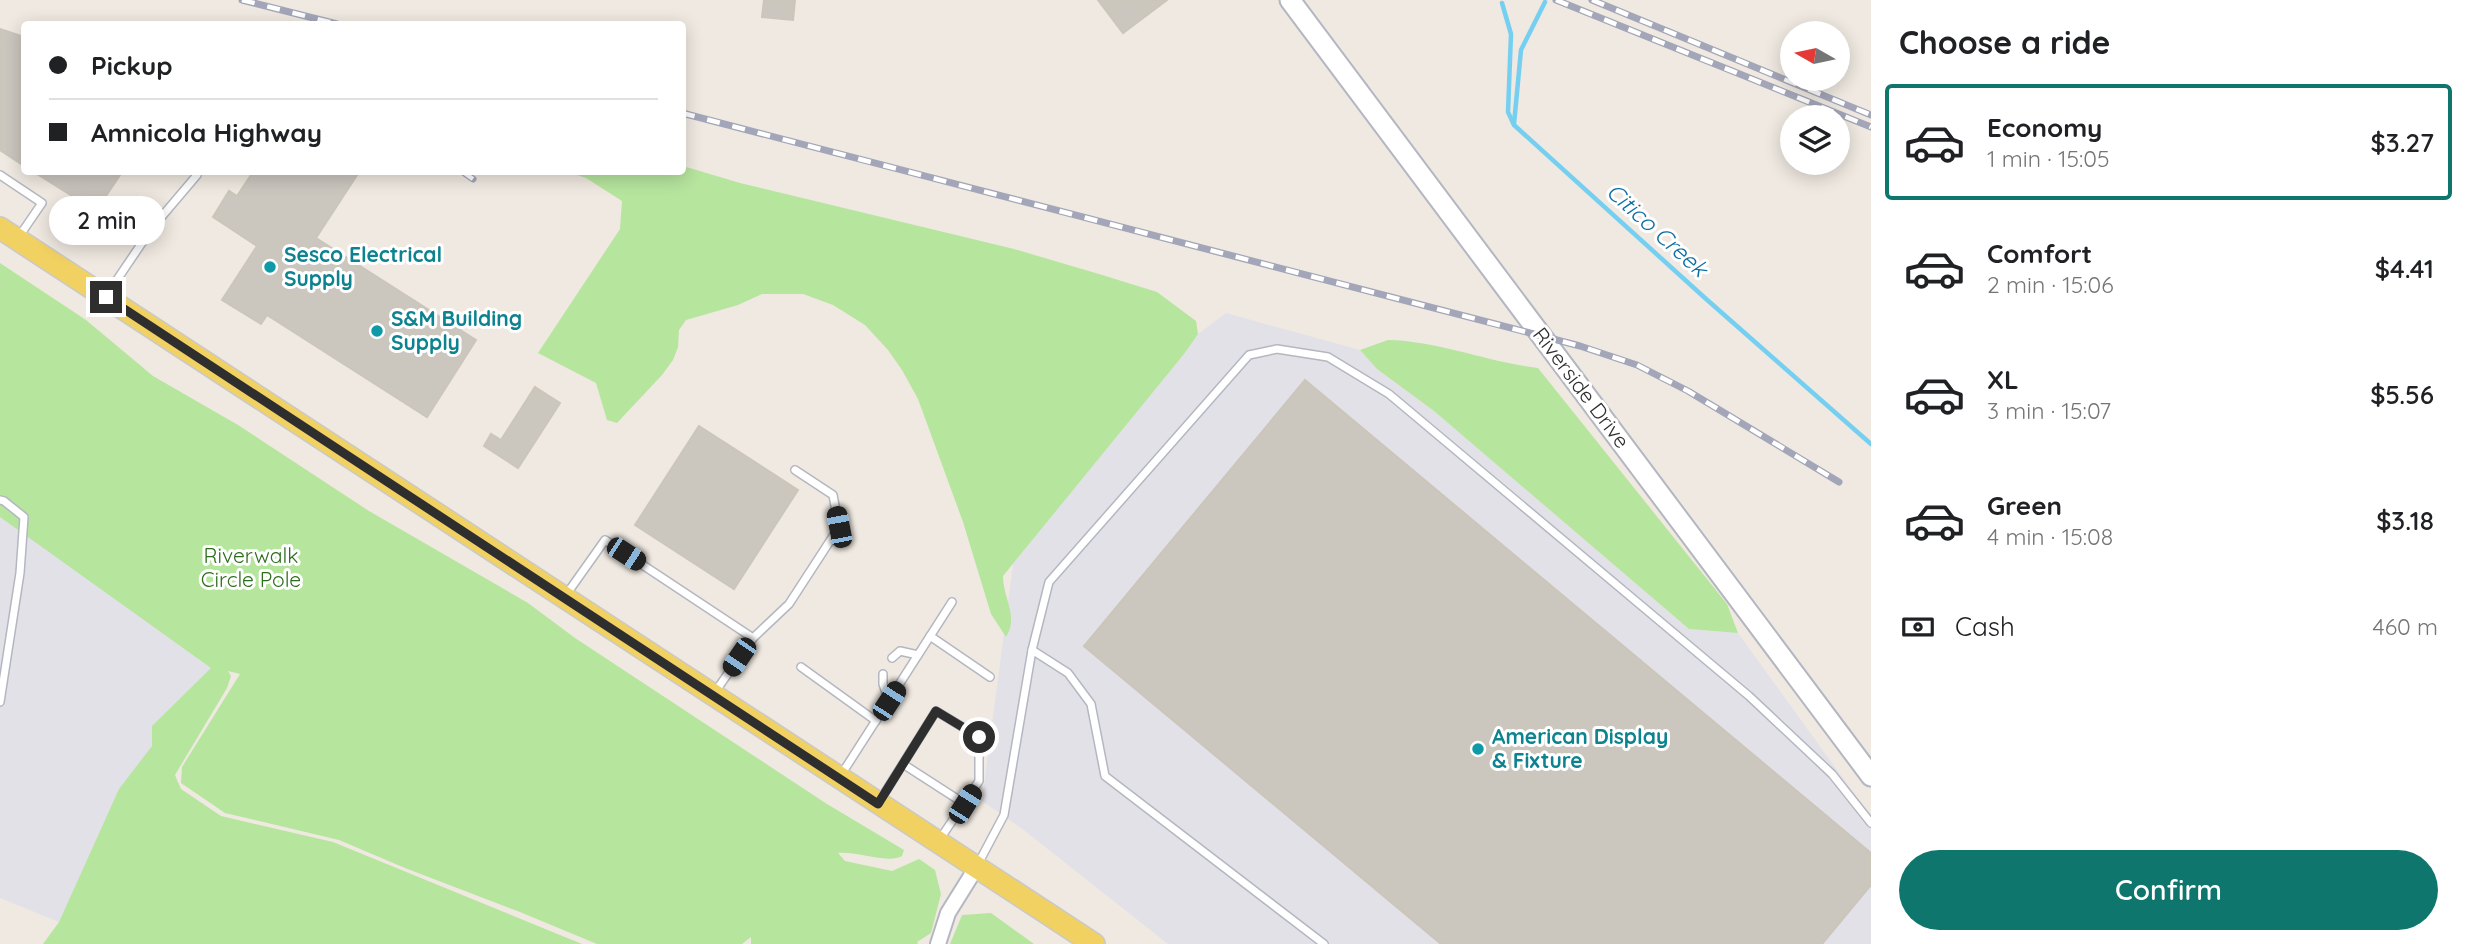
<!DOCTYPE html>
<html lang="en">
<head>
<meta charset="utf-8">
<style>
	:root { --surface:#fff; --page:#f2f2f2; --text:#202124; --muted:#757577; --line:#e0e0e0; --accent:#0f766e }
	body { margin:0; font-family:Quicksand,sans-serif; background:var(--page); color:var(--text); height:100vh; display:flex; flex-direction:column; font-size:26px; white-space:nowrap }
	* { box-sizing:border-box; margin:0 }
	p { font-size:23px; color:var(--muted) }
	.icon { flex:none; width:38px; height:38px; fill:none; stroke:currentColor; stroke-width:2; stroke-linecap:round; stroke-linejoin:round }
	.map { position:relative; flex:1; overflow:hidden }
	.drawer { display:flex; flex-direction:column; background:var(--surface); width:595px }
	.drawer>* { flex:none }
	.hud { position:absolute; left:21px; top:21px; width:665px; height:154px; border-radius:7px; box-shadow:0 4px 18px #0003; display:grid; align-content:center; height:154px; padding:0 28px; background:var(--surface) }
	.needle { width:46px; rotate:279deg }
	.fabs { position:absolute; left:1780px; top:21px; display:grid; gap:14px }
	.fabs a { display:grid; place-items:center; width:70px; height:70px; border-radius:50%; background:var(--surface); box-shadow:0 4px 18px #0003; font-size:35px }
	.end { position:absolute; width:32px; height:32px; margin:-16px; border:9px solid #2e2e2e; background:#fff; box-shadow:0 0 0 4px #fff }
	.from { border-radius:50% }
	.bubble { position:absolute; height:49px; border-radius:24px; background:var(--surface); box-shadow:0 4px 18px #0003; font-size:23px; font-weight:600; line-height:49px; text-align:center }
	.car { position:absolute; width:21px; height:42px; margin:-21px -10px; border-radius:9px; box-shadow:0 0 5px 2px #0007; background:linear-gradient(#222 24%,#8ab4d8 0 40%,#222 0 76%,#8ab4d8 0 86%,#222 0) }
	.hud b { display:flex; align-items:center; gap:24px; height:66px; font-size:26px }
	.hud b+b { border-top:2px solid var(--line) }
	.hud i { width:18px; height:18px; background:var(--text) }
	ul { padding:0; list-style:none }
	li { display:flex; align-items:center; gap:21px; height:116px; margin:0 14px 10px; padding:0 14px; border:4px solid transparent; border-radius:7px }
	li div { flex:1 }
	li b { display:block; font-size:26px }
	li em { font-style:normal; font-weight:600 }
	li.on { border-color:var(--accent) }
	li>.icon { width:63px; height:63px; stroke-width:1.5 }
	h2 { padding:0 28px; font-size:32px; line-height:84px }
	.pay { display:flex; align-items:center; gap:18px; height:77px; padding:0 28px; font-size:26px }
	.pay p { margin-inline-start:auto }
	.action { display:flex; gap:14px; margin-top:auto; padding:14px 28px }
	.action a { flex:1; height:80px; border-radius:42px; background:var(--accent); color:#fff; font-size:28px; font-weight:600; line-height:80px; text-align:center }
	main { display:flex; flex:1; min-height:0 }
	.map>svg:first-child { display:block }
	.industrial { fill:#e3e1e8 }
	.green { fill:#b6e59e }
	.lines { fill:none; stroke-linecap:round; stroke-linejoin:round }
	.stream { stroke:#75cff0; stroke-width:4.5 }
	.building { fill:#cbc7bf; stroke:#cbc5ba; stroke-width:2 }
	.lane-casing { stroke:#b4b7c1; stroke-width:10 }
	.street-casing { stroke:#b4b7c1; stroke-width:18 }
	.secondary-casing { stroke:#b4b7c1; stroke-width:23 }
	.primary-casing { stroke:#c9c9c9; stroke-width:24 }
	.lane { stroke:#fff; stroke-width:7 }
	.street { stroke:#fff; stroke-width:14 }
	.secondary { stroke:#fff; stroke-width:19 }
	.primary { stroke:#f2d163; stroke-width:21 }
	.rail-casing { stroke:#a3a6b8; stroke-width:7 }
	.rail { stroke:#fff; stroke-width:4.5; stroke-dasharray:13; stroke-linecap:butt }
	.route { stroke:#2e2e2e; stroke-width:9 }
	.culture-dot { fill:#0f9aa8; stroke:#fff; stroke-width:2.5 }
	.labels { text-anchor:middle; stroke-width:6; stroke-linejoin:round; paint-order:stroke }
	.culture-label { font-size:21px; font-weight:bold; fill:#0d838f; stroke:#fff; text-anchor:start }
	.street-label { font-size:21px; fill:#2e2e2e; stroke:#fff }
	.park-label { font-size:21px; fill:#2c6e1b; stroke:#fff }
	.water-label { font-size:23px; font-style:italic; fill:#0d6fa3; stroke:#fff }
</style>
</head>
<body>
<main>
<div class="map">
<svg width="1871" height="944" viewBox="0 0 1871 944">
	<rect width="100%" height="100%" fill="#efe9e1"/>
	<!-- industrial -->
	<g class="industrial">
		<polygon points="1226,313 1360,350 1377,369 1434,411 1689,629 1738,633 1871,817 1871,944 1168,944 1025,831 982,801 1013,564 1198,334"/>
		<polygon points="0,450 212,668 59,922 0,898"/>
	</g>
	<!-- green -->
	<g class="green">
		<path d="M 683,166 L 740,183 L 1014,249 L 1099,274 L 1157,292 L 1196,321 L 1198,334 L 1184,354 L 1003,576 C 1003,598 1019,617 1006,637 L 991,614 L 963,522 L 918,399 L 902,370 L 888,350 L 865,325 L 833,305 L 803,294 L 762,294 L 738,305 L 686,320 L 679,330 L 678,347 L 673,360 L 662,375 L 617,423 L 607,420 L 596,383 L 538,353 L 620,229 L 622,201 L 586,178 L 568,172 L 682,172 Z"/>
		<path d="M 0,263 L 86,320 L 153,376 L 238,425 L 369,511 L 528,603 L 575,638 L 748,752 L 827,804 L 904,850 L 902,856 C 887,864 858,851 838,853 L 845,861 L 892,871 L 919,859 L 935,870 L 941,894 L 931,933 L 917,942 L 918,944 L 751,944 L 751,937 L 742,944 L 597,944 L 520,912 L 405,868 L 339,840 L 225,813 L 181,783 L 182,767 L 240,674 L 228,671 L 231,676 L 227,688 L 175,775 L 181,789 L 221,816 L 333,842 L 582,944 L 43,944 L 59,922 L 119,789 L 152,746 L 152,726 L 211,668 L 0,517 Z"/>
		<path d="M 1388,340 C 1439,341 1487,362 1538,368 L 1727,604 L 1738,633 L 1689,629 L 1434,411 L 1377,369 L 1360,350 Z"/>
		<polygon points="991,913 1034,944 950,944 962,915"/>
	</g>
	<g class="lines">
		<!-- stream -->
		<g class="stream">
			<polyline points="1502,3 1511,34 1508,112 1514,125 1705,298 1871,444"/>
			<polyline points="1514,124 1521,50 1545,2"/>
		</g>
	</g>
	<!-- building -->
	<g class="building">
		<polygon points="764,0 795,0 793,20 762,17"/>
		<polygon points="1098,0 1167,0 1123,33"/>
		<polygon points="0,29 24,37 24,166 0,150"/>
		<polygon points="34,172 122,172 96,211"/>
		<polygon points="253,172 359,172 316,238 476,340 427,417 267,315 261,324 222,300 257,246 213,217 229,191 237,196"/>
		<polygon points="1305,380 1871,853 1871,885 1822,944 1441,944 1084,646"/>
		<polygon points="535,387 560,403 518,468 484,446 491,434 501,440"/>
		<polygon points="699,426 798,490 734,589 635,525"/>
	</g>
	<g class="lines">
		<!-- lane casing -->
		<g class="lane-casing">
			<g id="lane">
				<polyline points="0,175 42,203 18,238"/>
				<polyline points="106,296 152,228 197,175"/>
				<polyline points="0,500 4,501 24,517 20,573 0,702"/>
				<polyline points="566,595 605,540 753,638"/>
				<polyline points="930,636 990,677"/>
				<polyline points="1032,650 1049,582 1249,355 1277,349 1328,357 1389,394 1749,696 1832,774 1871,823"/>
				<polyline points="892,658 900,651 918,655"/>
				<polyline points="801,667 876,721"/>
				<polyline points="883,674 883,684 889,701"/>
				<polyline points="715,692 753,638 789,604 839,527 833,495 795,470"/>
				<polyline points="903,764 965,804"/>
				<polyline points="841,775 952,602"/>
				<polyline points="879,802 936,711 979,737 979,781 940,839"/>
				<polyline points="978,864 1004,815 1032,650 1068,673 1091,704 1105,776 1324,944"/>
			</g>
		</g>
		<!-- street casing -->
		<g class="street-casing">
			<polyline id="street" points="938,944 948,913 976,868"/>
		</g>
		<!-- secondary casing -->
		<g class="secondary-casing">
			<polyline id="secondary" points="1290,0 1871,776"/>
		</g>
		<!-- primary casing -->
		<g class="primary-casing">
			<polyline id="primary" points="0,228 1094,944"/>
		</g>
		<!-- lane -->
		<use href="#lane" class="lane"/>
		<!-- street -->
		<use href="#street" class="street"/>
		<!-- secondary -->
		<use href="#secondary" class="secondary"/>
		<!-- primary -->
		<use href="#primary" class="primary"/>
		<!-- rail casing -->
		<g class="rail-casing">
			<g id="rail">
				<polyline points="242,0 337,24"/>
				<polyline points="1556,0 1871,127"/>
				<polyline points="1592,0 1871,115"/>
				<polyline points="682,113 1580,346 1637,365 1688,391 1839,482"/>
				<polyline points="463,172 473,179"/>
			</g>
		</g>
		<!-- rail -->
		<use href="#rail" class="rail"/>
	</g>
	<g class="lines">
		<!-- route -->
		<polyline class="route" points="106,297 878,804 936,711 979,737"/>
	</g>
	<!-- markers -->
	<g class="culture-dot">
		<circle cx="270" cy="267" r="7"/>
		<circle cx="377" cy="331" r="7"/>
		<circle cx="1478" cy="749" r="7"/>
	</g>
	<g class="labels">
		<!-- culture labels -->
		<g class="culture-label">
			<text x="284" y="262">Sesco Electrical<tspan x="284" dy="24">Supply</tspan></text>
			<text x="391" y="326">S&amp;M Building<tspan x="391" dy="24">Supply</tspan></text>
			<text x="1492" y="744">American Display<tspan x="1492" dy="24">&amp; Fixture</tspan></text>
		</g>
		<!-- street labels -->
		<g class="street-label">
			<text transform="translate(1581 388) rotate(53)" y="7">Riverside Drive</text>
		</g>
		<!-- park labels -->
		<g class="park-label">
			<text x="251" y="563">Riverwalk<tspan x="251" dy="24">Circle Pole</tspan></text>
		</g>
		<!-- water labels -->
		<g class="water-label">
			<text transform="translate(1657 230) rotate(42)" y="8">Citico Creek</text>
		</g>
	</g>
</svg>
<div class="fabs">
<a><svg class="needle" viewBox="-14 -14 28 28"><path d="M0-13l5 13h-10z" fill="#e53935"/><path d="M0 13l5-13h-10z" fill="#757577"/></svg></a>
<a><svg class="icon" aria-label="layers" viewBox="0 0 24 24"><path d="M12 4l9 5-9 5-9-5zM3 14l9 5 9-5"/></svg></a>
</div>
<i class="end from" style="left:979px;top:737px"></i>
<i class="end" style="left:106px;top:297px"></i>
<div class="bubble" style="left:49px;top:196px;width:116px">2 min</div>
<i class="car" style="left:839px;top:527px;rotate:349deg"></i>
<i class="car" style="left:626px;top:554px;rotate:123deg"></i>
<i class="car" style="left:739px;top:657px;rotate:214deg"></i>
<i class="car" style="left:889px;top:701px;rotate:33deg"></i>
<i class="car" style="left:965px;top:804px;rotate:32deg"></i>
<div class="hud">
<b><i class="from"></i>Pickup</b>
<b><i></i>Amnicola Highway</b>
</div>
</div>
<section class="drawer">
<h2>Choose a ride</h2>
<ul>
<li class="on"><svg class="icon" aria-label="car" viewBox="0 0 24 24"><path d="M5 17H2v-5l4-1 3-4h7l3 4 3 1v5h-3M9 17h6M6 11h13"/><circle cx="7" cy="17" r="2"/><circle cx="17" cy="17" r="2"/></svg><div><b>Economy</b><p>1 min · 15:05</p></div><em>$3.27</em></li>
<li><svg class="icon" aria-label="car" viewBox="0 0 24 24"><path d="M5 17H2v-5l4-1 3-4h7l3 4 3 1v5h-3M9 17h6M6 11h13"/><circle cx="7" cy="17" r="2"/><circle cx="17" cy="17" r="2"/></svg><div><b>Comfort</b><p>2 min · 15:06</p></div><em>$4.41</em></li>
<li><svg class="icon" aria-label="car" viewBox="0 0 24 24"><path d="M5 17H2v-5l4-1 3-4h7l3 4 3 1v5h-3M9 17h6M6 11h13"/><circle cx="7" cy="17" r="2"/><circle cx="17" cy="17" r="2"/></svg><div><b>XL</b><p>3 min · 15:07</p></div><em>$5.56</em></li>
<li><svg class="icon" aria-label="car" viewBox="0 0 24 24"><path d="M5 17H2v-5l4-1 3-4h7l3 4 3 1v5h-3M9 17h6M6 11h13"/><circle cx="7" cy="17" r="2"/><circle cx="17" cy="17" r="2"/></svg><div><b>Green</b><p>4 min · 15:08</p></div><em>$3.18</em></li>
</ul>
<div class="pay"><svg class="icon" aria-label="cash" viewBox="0 0 24 24"><path d="M3 7h18v10H3z"/><circle cx="12" cy="12" r="2"/></svg>Cash<p>460 m</p></div>
<div class="action"><a>Confirm</a></div>
</section>
</main>
</body>
</html>
